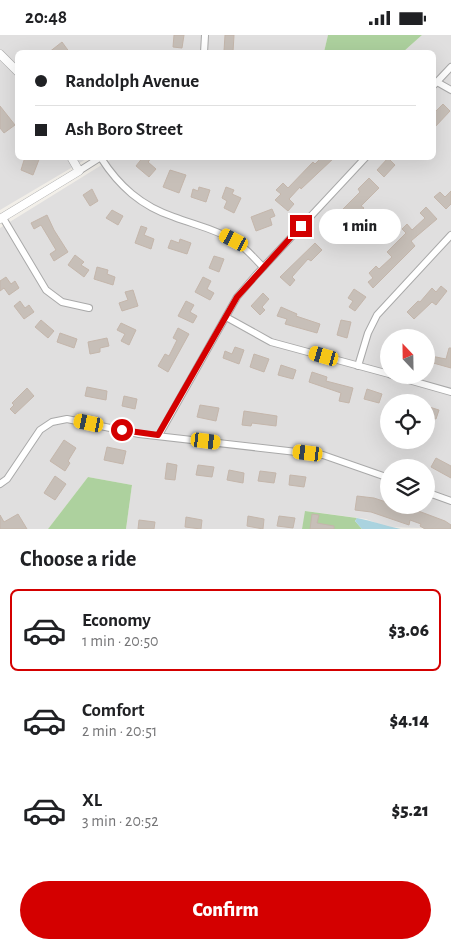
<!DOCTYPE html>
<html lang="en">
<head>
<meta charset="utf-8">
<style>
	:root { --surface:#fff; --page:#f6f6f6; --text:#202124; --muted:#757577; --line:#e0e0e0; --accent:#d40000 }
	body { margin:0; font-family:"Alegreya Sans",sans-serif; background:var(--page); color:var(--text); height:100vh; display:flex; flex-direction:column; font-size:19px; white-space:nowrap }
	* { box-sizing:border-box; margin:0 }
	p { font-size:16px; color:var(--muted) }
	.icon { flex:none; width:28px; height:28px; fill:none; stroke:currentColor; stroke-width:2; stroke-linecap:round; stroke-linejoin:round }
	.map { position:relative; height:494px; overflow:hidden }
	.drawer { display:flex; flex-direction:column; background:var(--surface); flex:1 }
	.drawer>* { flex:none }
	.top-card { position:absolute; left:15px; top:15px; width:421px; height:110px; border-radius:8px; box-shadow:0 5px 20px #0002; display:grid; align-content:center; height:110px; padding:0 20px; background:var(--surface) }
	.needle { width:32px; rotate:338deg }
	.tools { position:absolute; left:380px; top:294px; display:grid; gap:10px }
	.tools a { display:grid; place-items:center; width:55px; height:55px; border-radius:50%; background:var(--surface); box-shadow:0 5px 20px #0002; font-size:25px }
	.end { position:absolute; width:22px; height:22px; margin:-11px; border:6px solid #d40000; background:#fff; box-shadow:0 0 0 2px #fff }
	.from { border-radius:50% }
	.bubble { position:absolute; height:35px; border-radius:18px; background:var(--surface); box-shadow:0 5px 20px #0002; font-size:16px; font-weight:800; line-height:35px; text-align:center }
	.car { position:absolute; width:15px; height:30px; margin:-15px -8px; border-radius:6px; box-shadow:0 0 4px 1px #0007; background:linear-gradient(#f5c518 24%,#345 0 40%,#f5c518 0 76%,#345 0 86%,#f5c518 0) }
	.top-card b { display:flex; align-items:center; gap:18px; height:48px; font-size:19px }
	.top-card b+b { border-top:1px solid var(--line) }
	.top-card i { width:12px; height:12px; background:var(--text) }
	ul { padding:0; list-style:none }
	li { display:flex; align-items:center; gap:15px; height:82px; margin:0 10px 8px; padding:0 10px; border:2px solid transparent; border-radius:8px }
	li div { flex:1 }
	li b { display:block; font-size:19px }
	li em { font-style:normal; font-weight:800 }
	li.current { border-color:var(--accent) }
	li>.icon { width:45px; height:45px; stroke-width:1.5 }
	h2 { padding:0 20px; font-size:22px; line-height:60px }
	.button { display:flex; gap:10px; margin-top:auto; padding:10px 20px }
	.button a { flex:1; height:58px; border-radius:30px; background:var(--accent); color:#fff; font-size:20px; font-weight:800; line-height:58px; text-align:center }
	.status { display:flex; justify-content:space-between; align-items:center; height:35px; padding:0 25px; background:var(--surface); direction:ltr }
	.status svg { height:14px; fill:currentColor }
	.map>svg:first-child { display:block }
	.residential { fill:#e0dfdf; fill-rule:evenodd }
	.forest { fill:#add19e }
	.water { fill:#aad3df }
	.building { fill:#c7bfb8; stroke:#c4b6ab }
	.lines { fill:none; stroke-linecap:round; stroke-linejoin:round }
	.minor-casing { stroke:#a9a9a9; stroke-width:8 }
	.tertiary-casing { stroke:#a9a9a9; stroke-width:9 }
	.minor { stroke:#fff; stroke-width:6 }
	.tertiary { stroke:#fff; stroke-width:8 }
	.route { stroke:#d40000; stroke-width:6 }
</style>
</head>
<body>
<div class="status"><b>20:48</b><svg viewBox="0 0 49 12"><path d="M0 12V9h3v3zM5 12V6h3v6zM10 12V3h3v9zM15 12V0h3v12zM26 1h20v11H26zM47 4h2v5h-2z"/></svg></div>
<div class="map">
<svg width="451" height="494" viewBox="0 0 451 494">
	<rect width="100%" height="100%" fill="#f2efe9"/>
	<!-- residential -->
	<g class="residential">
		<polygon points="0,0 328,0 324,17 18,18 18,122 88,123 0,175"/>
		<path d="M 422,0 L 451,0 L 451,494 L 386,492 L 366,484 L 306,476 L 302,494 L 126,494 L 132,450 L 88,442 L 48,494 L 0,494 L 0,193 L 113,123 L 434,122 L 434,18 L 403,17 ZM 389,302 L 426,302 L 426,340 L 389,340 ZM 389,368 L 426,368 L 426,405 L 389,405 ZM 389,432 L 426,432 L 426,470 L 389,470 Z"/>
	</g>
	<!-- forest -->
	<g class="forest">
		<polygon points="328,0 422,0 403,17 324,17"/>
		<polygon points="88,442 132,450 126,494 48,494"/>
		<polygon points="305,476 357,483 355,486 362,494 302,494"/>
	</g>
	<!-- water -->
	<path class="water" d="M 357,483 C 372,486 386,491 401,494 L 362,494 L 355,486 Z"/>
	<!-- building -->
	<g class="building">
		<polygon points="174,0 184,0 182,13 173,12"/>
		<polygon points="225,0 234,0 233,17 224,16"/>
		<polygon points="62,7 70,18 48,18"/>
		<polygon points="443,69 450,76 434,93 434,78"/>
		<polygon points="0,71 15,90 4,98 0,93"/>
		<polygon points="25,122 40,122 33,140 21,135"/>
		<polygon points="143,122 152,122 148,127 156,134 149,142 136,131"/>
		<polygon points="322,122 335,122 301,154 300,152 289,164 294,169 288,176 275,165 281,159 276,155 283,148 288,153 313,127 315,129"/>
		<polygon points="388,123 395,130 384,142 377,135"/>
		<polygon points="170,135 186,140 179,158 163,152"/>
		<polygon points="369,143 379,153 361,171 364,173 353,184 343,174 360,157 358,154"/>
		<polygon points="199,152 210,155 206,167 191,162 193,154 198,156"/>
		<polygon points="226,152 234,155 232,159 241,163 234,178 224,173 227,166 222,163"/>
		<polygon points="92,154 98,166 90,171 83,160"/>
		<polygon points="451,156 451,169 446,174 434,162 440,157 445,162"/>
		<polygon points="426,172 437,184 411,206 415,211 373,253 368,247 373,243 369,238 376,231 379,234 392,222 387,217 406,198 402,194 407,189 412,195 425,183 420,178"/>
		<polygon points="272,174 275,181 270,183 272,190 256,196 251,182"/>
		<polygon points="112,175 123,181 118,190 106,183"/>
		<polygon points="47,180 54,195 68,217 54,226 50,219 56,215 41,190 34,194 31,188"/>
		<polygon points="336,186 347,196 335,208 329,201 336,193 332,190"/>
		<polygon points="141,191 147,193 144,200 154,204 151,214 135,208"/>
		<polygon points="180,204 191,208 187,219 168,213 171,205 179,208"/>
		<polygon points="315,208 322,215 311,226 308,224 292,242 295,245 290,251 280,242"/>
		<polygon points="75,220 84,227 81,230 89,235 84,242 68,230"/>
		<polygon points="214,221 224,224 219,237 209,233"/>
		<polygon points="97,232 108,235 107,239 115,242 113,250 94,244"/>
		<polygon points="6,242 11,249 15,246 19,253 9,260 4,253 0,256 0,246"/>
		<polygon points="203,242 211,246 207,254 214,258 210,265 195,257"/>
		<polygon points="441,251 447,256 436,270 432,267 414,284 407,277 418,266 420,267 432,253 436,257"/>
		<polygon points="354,254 366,262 355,276 349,272 353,266 348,263"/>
		<polygon points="133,255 138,271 122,276 119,268 128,265 125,257"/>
		<polygon points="263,258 269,264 262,272 265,275 260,280 251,271"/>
		<polygon points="20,266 25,273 29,270 34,277 24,284 14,271"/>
		<polygon points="186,266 194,270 190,277 197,281 193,288 178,281"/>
		<polygon points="281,272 297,279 296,281 320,289 317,298 285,289 287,284 277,281"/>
		<polygon points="41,285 54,296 48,303 35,292"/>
		<polygon points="341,285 351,287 347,303 337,300"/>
		<polygon points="121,288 136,295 129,310 121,306 125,299 117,295"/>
		<polygon points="178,293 189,299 168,337 158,331 165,319 169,321 177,305 173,303"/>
		<polygon points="60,298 77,304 74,313 57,307"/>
		<polygon points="107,303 109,311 100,313 100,317 90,319 88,307"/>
		<polygon points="235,312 244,315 239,329 223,323 225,316 232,319"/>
		<polygon points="449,313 451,313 451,333 426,326 426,320 446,324"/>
		<polygon points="254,319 269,324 264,337 250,332"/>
		<polygon points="281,330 296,335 293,344 278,340"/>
		<polygon points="312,337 327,342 326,346 353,353 349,368 339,366 341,358 309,347"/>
		<polygon points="87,352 107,356 106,365 85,361"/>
		<polygon points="27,353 34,361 15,379 10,374 14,370 12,368"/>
		<polygon points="367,354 382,359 379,368 364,364"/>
		<polygon points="124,361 137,364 135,374 122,371"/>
		<polygon points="200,370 219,373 216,386 197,382"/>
		<polygon points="426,371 439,375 436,384 426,382"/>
		<polygon points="244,376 277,381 276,391 252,388 251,391 242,390"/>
		<polygon points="64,405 76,413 68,426 70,428 65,436 50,426"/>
		<polygon points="107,412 126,416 123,429 104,425"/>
		<polygon points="436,423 451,431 451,443 431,432"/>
		<polygon points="167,428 177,430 175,445 165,444"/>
		<polygon points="198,430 214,432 212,442 196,440"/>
		<polygon points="229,435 244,438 243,448 227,445"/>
		<polygon points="260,436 276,438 274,448 258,446"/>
		<polygon points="290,440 306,442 304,452 289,450"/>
		<polygon points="55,441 66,449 55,465 44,458"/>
		<polygon points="357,461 374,463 389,468 389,470 399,470 421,477 445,486 451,490 451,494 425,494 420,491 421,489 410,485 409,490 371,477 355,475"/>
		<polygon points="18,479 27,494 0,494 0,480 4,487"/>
		<polygon points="312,479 319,480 317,488 334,491 334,494 310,494"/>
		<polygon points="248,481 264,484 263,494 247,491"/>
		<polygon points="279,481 295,483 293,493 277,491"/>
		<polygon points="186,482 202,485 201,494 185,492"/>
		<polygon points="139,485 155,487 154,494 138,494"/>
	</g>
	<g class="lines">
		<!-- minor casing -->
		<g class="minor-casing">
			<g id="minor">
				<polyline points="204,18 205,0"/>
				<polyline points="437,47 451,55"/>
				<polyline points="434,50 451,32"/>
				<path d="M 101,123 C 119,151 141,171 174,182 C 195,190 216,194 235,206 C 246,213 254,223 263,232"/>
				<polyline points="79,136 101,122"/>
				<polyline points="3,183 46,255 62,267 89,273"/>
				<polyline points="226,282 271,307 389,339"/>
				<polyline points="358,331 368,298 377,280 451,200"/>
				<polyline points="391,340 451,357"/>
				<polyline points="159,400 237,262 256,240 366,122"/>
				<polyline points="0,449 7,444 40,395 52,387 67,384 139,399 323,420 389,443"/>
				<polyline points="426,457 451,466"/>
			</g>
		</g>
		<!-- tertiary casing -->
		<g class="tertiary-casing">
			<g id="tertiary">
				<polyline points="0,19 18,37"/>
				<polyline points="0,184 79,136 71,122"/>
			</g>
		</g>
		<!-- minor -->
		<use href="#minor" class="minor"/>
		<!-- tertiary -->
		<use href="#tertiary" class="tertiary"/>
	</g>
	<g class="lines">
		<!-- route -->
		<polyline class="route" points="122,395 158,400 237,262 301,191"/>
	</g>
</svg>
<div class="tools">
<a><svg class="needle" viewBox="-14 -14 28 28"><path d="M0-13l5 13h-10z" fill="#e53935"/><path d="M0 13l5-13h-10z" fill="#757577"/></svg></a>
<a><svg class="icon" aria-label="locate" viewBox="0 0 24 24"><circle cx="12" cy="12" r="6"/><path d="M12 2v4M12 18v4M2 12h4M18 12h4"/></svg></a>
<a><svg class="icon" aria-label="layers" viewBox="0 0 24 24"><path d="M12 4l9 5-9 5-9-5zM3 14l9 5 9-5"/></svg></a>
</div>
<i class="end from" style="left:122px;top:395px"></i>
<i class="end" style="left:301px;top:191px"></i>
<div class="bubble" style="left:319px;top:174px;width:82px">1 min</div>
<i class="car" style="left:234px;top:205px;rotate:297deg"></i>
<i class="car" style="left:324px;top:321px;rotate:286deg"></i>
<i class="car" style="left:89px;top:388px;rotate:282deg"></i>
<i class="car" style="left:206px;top:406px;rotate:97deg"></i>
<i class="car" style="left:308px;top:418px;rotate:277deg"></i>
<div class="top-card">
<b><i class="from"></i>Randolph Avenue</b>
<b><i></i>Ash Boro Street</b>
</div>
</div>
<section class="drawer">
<h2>Choose a ride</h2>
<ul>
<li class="current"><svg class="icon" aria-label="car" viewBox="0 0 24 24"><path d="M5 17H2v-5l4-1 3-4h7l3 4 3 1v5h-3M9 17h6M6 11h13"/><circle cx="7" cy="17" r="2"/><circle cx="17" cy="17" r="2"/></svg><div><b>Economy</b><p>1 min · 20:50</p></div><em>$3.06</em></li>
<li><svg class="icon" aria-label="car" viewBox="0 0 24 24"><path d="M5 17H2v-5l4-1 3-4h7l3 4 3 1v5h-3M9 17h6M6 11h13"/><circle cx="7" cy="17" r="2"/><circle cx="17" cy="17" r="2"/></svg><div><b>Comfort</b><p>2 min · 20:51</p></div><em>$4.14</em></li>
<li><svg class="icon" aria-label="car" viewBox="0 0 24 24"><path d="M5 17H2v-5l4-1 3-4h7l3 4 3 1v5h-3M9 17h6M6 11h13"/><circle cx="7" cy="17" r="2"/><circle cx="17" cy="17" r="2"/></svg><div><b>XL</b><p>3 min · 20:52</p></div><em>$5.21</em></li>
</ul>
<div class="button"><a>Confirm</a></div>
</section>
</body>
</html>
